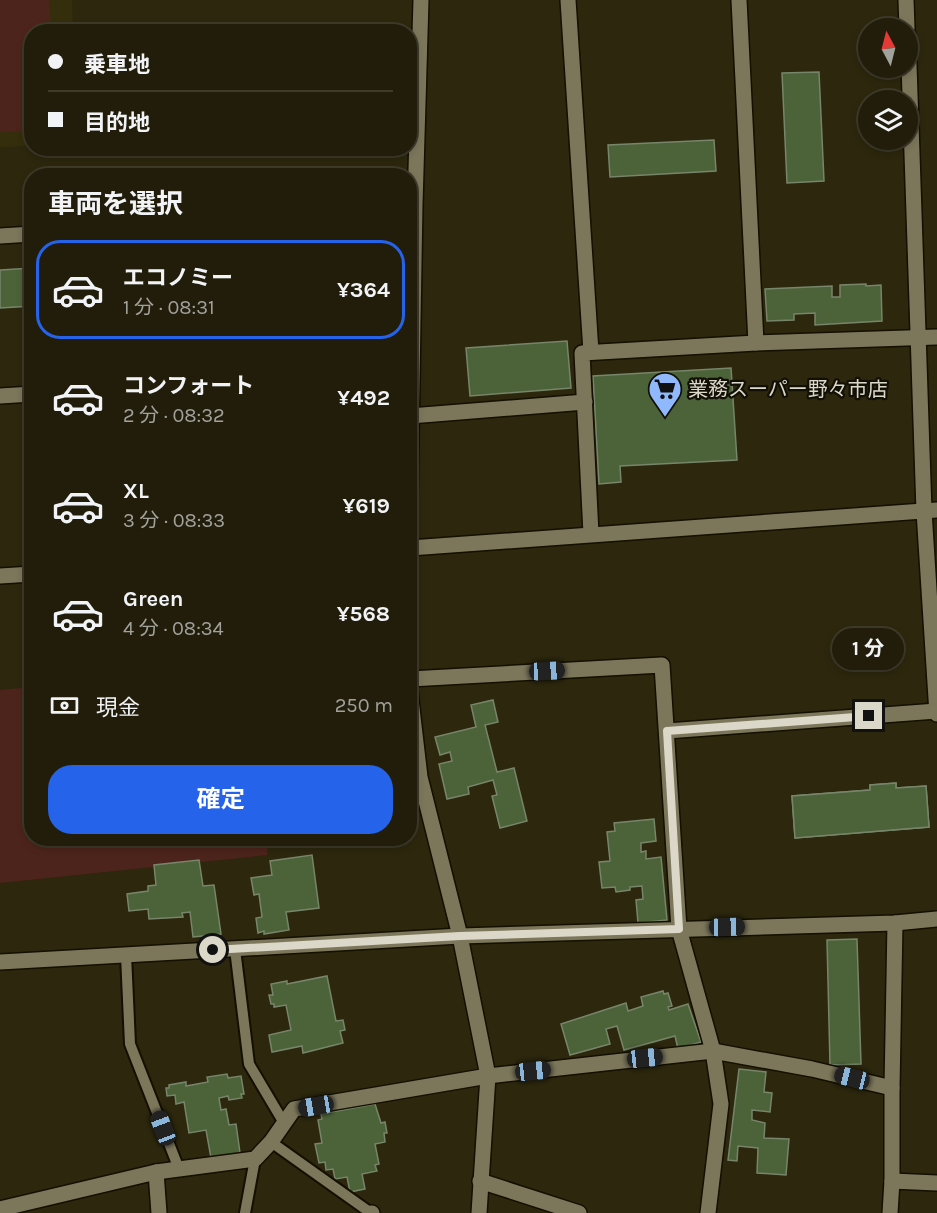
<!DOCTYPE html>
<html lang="ja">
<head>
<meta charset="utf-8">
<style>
	:root { --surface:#211d0a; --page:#2d2a18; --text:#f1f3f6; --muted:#a2a29c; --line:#3e3b2b; --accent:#2563eb }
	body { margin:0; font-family:Karla,"Noto Sans JP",sans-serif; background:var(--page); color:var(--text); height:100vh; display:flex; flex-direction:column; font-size:22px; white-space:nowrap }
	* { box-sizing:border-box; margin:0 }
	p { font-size:20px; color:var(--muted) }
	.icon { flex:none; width:33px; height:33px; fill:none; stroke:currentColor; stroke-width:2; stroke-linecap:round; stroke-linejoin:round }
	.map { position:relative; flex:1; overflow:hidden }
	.sheet { position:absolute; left:24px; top:168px; width:393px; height:678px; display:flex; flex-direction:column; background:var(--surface); border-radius:24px; box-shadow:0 3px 9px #0003,0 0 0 2px var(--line) }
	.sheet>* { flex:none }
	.hud { position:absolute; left:24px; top:24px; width:393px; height:132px; border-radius:24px; box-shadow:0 3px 9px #0003,0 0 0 2px var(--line); display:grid; align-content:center; height:132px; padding:0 24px; background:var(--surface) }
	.needle { width:39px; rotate:353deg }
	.buttons { position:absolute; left:858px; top:18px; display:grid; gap:12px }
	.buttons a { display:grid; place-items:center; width:60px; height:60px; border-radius:50%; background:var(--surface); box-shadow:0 3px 9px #0003,0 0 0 2px var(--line); font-size:30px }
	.end { position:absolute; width:27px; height:27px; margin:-14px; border:8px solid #dbd8c9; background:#111; box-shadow:0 0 0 3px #111 }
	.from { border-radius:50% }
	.bubble { position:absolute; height:42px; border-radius:21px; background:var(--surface); box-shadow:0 3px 9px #0003,0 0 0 2px var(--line); font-size:20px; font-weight:700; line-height:42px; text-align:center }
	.car { position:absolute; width:18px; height:36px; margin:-18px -9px; border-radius:8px; box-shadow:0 0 4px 2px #0007; background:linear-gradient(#222 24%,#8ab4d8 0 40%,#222 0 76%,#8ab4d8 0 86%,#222 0) }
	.hud b { display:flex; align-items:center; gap:21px; height:57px; font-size:22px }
	.hud b+b { border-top:2px solid var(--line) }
	.hud i { width:15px; height:15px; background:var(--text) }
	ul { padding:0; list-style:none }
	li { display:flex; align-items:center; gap:18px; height:99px; margin:0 12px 9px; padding:0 12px; border:3px solid transparent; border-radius:24px }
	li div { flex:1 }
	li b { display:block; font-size:22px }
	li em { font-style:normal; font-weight:700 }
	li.on { border-color:var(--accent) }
	li>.icon { width:54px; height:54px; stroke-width:1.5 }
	h2 { padding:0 24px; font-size:27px; line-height:72px }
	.pay { display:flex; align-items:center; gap:15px; height:66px; padding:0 24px; font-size:22px }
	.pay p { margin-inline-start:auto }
	.action { display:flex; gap:12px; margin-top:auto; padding:12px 24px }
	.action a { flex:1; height:69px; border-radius:24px; background:var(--accent); color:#fff; font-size:24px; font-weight:700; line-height:69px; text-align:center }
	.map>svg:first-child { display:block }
	.built { fill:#352e0c }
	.green { fill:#4d241b }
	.building { fill:#4c6238; stroke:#77856b; stroke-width:1.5 }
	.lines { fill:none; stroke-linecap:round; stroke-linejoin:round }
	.lane-casing { stroke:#140f00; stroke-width:14 }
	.street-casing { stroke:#140f00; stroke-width:18 }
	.secondary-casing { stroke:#140f00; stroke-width:18 }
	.lane { stroke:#7c775b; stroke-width:10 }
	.street { stroke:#7c775b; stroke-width:15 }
	.secondary { stroke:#7c775b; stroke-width:15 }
	.route { stroke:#dbd8c9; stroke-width:8 }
	.labels { text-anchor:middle; stroke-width:4.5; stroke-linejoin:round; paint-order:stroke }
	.poi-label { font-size:20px; fill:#dbd8c9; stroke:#121006; text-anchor:start }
</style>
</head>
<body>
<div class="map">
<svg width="937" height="1213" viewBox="0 0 937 1213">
	<rect width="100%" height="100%" fill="#2c270d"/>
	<!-- built -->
	<polygon class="built" points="0,0 72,0 73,31 32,32 31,146 0,147"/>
	<!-- green -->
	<g class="green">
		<polygon points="0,0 49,0 51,31 32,32 31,131 0,132"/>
		<polygon points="31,687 32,838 268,839 267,855 0,883 0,690"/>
	</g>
	<!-- building -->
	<g class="building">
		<polygon points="819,72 824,181 787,183 782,73"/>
		<polygon points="714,140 716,171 610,177 608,145"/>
		<polygon points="32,268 32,306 0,308 0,270"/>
		<polygon points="866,284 866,286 881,285 882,321 815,325 815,313 794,314 794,320 767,321 765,289 832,286 832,297 840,297 840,285"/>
		<polygon points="567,341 571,388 470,396 466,348"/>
		<polygon points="731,368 737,460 620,466 621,482 599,484 593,376"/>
		<polygon points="493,700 498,722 485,725 497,772 514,768 527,821 500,828 492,796 497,795 493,780 468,787 469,794 447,799 439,764 452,761 450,752 440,755 435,737 476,727 471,705"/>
		<polygon points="896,783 896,788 926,786 929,827 795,838 792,796 870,790 870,785"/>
		<polygon points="896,783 896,788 926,786 929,827 795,838 792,796 870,790 870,785"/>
		<polygon points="654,819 656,841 641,843 641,852 646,851 646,859 661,857 667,920 638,923 636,900 643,899 642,886 630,887 630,890 616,892 615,887 602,888 599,862 610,861 607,832 615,831 614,823"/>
		<polygon points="312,855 319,908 286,912 289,930 264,934 264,931 258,933 256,918 262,917 259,894 254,895 251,878 272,875 270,861"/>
		<polygon points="199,860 203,886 214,885 221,934 193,937 190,912 182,913 183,917 149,919 148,909 129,911 127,894 148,891 148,886 156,885 154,865"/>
		<polygon points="857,939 861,1064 830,1065 827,940"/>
		<polygon points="327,976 336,1021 343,1020 345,1030 340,1031 343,1043 303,1053 302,1046 272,1052 269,1035 291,1030 286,1005 274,1007 274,1004 271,1004 269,995 273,995 271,984 287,981 287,984"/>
		<polygon points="663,991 664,994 668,993 672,1006 668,1007 669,1010 688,1004 701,1042 678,1049 675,1036 624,1050 617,1026 606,1029 610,1044 570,1055 561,1024 626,1003 628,1011 643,1006 641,997"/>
		<polygon points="739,1069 766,1072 764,1092 772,1093 770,1112 752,1110 752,1120 765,1123 764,1138 789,1139 786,1175 757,1173 758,1148 738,1146 737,1161 728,1160"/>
		<polygon points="227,1074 228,1078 241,1076 244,1094 241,1094 242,1098 229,1100 228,1096 219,1098 221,1110 226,1109 229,1125 236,1124 240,1153 211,1158 206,1130 189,1133 184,1102 176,1104 175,1095 167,1096 166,1088 169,1088 169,1085 186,1082 186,1086 208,1082 207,1077"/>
		<polygon points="375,1104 381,1123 385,1122 387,1133 384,1133 385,1142 375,1144 379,1164 375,1165 377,1171 362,1174 365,1189 350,1192 347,1177 335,1179 333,1169 326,1170 325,1162 319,1163 315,1144 322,1143 318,1120 322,1119 321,1114"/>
	</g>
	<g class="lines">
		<!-- lane casing -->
		<g class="lane-casing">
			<g id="lane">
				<polyline points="235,949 249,1064 284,1123"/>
				<polyline points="126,955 130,1044 179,1169"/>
				<polyline points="271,1142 371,1213"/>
				<polyline points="245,1213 255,1159"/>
			</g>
		</g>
		<!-- street casing -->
		<g class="street-casing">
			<g id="street">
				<polyline points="568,0 591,352"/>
				<polyline points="739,0 756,343"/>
				<polyline points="906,0 907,28"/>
				<polyline points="908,35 924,511 937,714"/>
				<polyline points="0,236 32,234"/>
				<polyline points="0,396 32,394"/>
				<polyline points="410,416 585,402"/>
				<polyline points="591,534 582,353 756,343 937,337"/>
				<polyline points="410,679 662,665 679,929 713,1051 721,1104 708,1213"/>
				<polyline points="667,731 937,711"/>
				<polyline points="0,962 460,936 895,923 937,919"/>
				<polyline points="892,1088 895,923"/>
				<polyline points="156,1172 159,1213"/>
				<polyline points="480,1181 579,1213"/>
				<polyline points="892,1181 937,1183"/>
				<polyline points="0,1209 156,1172 255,1159 271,1142 294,1109 488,1076 713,1051 812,1069 892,1088 892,1181 890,1213"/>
				<polyline points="371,1213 372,1213"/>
			</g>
		</g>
		<!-- secondary casing -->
		<g class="secondary-casing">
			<g id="secondary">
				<polyline points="410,496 415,204 421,0"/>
				<polyline points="410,548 937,510"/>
				<polyline points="0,576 32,574"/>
				<polyline points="410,691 420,777 460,936 488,1076 479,1213"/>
			</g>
		</g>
		<!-- lane -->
		<use href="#lane" class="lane"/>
		<!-- street -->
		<use href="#street" class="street"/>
		<!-- secondary -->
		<use href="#secondary" class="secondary"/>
	</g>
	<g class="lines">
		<!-- route -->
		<polyline class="route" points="213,950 460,936 679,929 667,731 869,716"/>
	</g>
	<!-- icons -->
	<defs>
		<g id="supermarket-pin" transform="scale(1.725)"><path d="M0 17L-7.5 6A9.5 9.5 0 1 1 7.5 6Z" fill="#90b8fd" stroke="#121006"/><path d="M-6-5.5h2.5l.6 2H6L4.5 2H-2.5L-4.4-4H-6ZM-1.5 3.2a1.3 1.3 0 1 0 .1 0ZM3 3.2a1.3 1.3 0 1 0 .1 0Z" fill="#111"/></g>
	</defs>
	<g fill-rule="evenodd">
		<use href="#supermarket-pin" x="665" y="389"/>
	</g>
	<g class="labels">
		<!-- poi labels -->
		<g class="poi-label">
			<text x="688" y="396">業務スーパー野々市店</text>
		</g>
	</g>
</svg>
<div class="buttons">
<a><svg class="needle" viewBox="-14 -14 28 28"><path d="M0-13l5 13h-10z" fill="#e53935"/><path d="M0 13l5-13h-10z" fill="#a2a29c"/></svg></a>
<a><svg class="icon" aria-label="layers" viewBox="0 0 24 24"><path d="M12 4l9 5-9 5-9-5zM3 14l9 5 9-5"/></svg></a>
</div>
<i class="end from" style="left:213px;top:950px"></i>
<i class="end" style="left:869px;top:716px"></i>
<div class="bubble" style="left:832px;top:628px;width:72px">1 分</div>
<i class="car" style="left:547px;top:671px;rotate:87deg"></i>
<i class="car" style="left:727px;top:927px;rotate:89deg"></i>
<i class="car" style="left:645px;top:1058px;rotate:84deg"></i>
<i class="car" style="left:533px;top:1071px;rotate:84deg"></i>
<i class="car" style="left:852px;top:1078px;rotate:284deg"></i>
<i class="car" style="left:316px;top:1106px;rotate:260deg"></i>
<i class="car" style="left:163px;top:1128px;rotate:339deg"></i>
<div class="hud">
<b><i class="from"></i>乗車地</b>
<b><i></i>目的地</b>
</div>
<section class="sheet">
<h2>車両を選択</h2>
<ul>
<li class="on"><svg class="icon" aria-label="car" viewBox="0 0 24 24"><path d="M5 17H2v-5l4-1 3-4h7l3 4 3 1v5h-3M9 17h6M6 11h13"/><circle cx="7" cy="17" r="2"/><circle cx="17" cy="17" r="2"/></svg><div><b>エコノミー</b><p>1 分 · 08:31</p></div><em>¥364</em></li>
<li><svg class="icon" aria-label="car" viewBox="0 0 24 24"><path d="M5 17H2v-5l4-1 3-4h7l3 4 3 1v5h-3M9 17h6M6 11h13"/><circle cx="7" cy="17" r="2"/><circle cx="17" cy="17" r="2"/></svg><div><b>コンフォート</b><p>2 分 · 08:32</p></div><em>¥492</em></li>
<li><svg class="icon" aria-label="car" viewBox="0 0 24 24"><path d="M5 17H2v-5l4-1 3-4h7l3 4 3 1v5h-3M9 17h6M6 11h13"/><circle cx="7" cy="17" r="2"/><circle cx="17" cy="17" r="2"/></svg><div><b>XL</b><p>3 分 · 08:33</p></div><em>¥619</em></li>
<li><svg class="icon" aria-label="car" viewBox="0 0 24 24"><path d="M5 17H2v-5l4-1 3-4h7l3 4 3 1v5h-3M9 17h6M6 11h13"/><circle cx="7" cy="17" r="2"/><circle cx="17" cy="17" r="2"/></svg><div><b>Green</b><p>4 分 · 08:34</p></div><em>¥568</em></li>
</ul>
<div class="pay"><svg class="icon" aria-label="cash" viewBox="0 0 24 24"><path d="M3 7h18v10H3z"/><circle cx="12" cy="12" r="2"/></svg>現金<p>250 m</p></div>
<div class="action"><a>確定</a></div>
</section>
</div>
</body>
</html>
